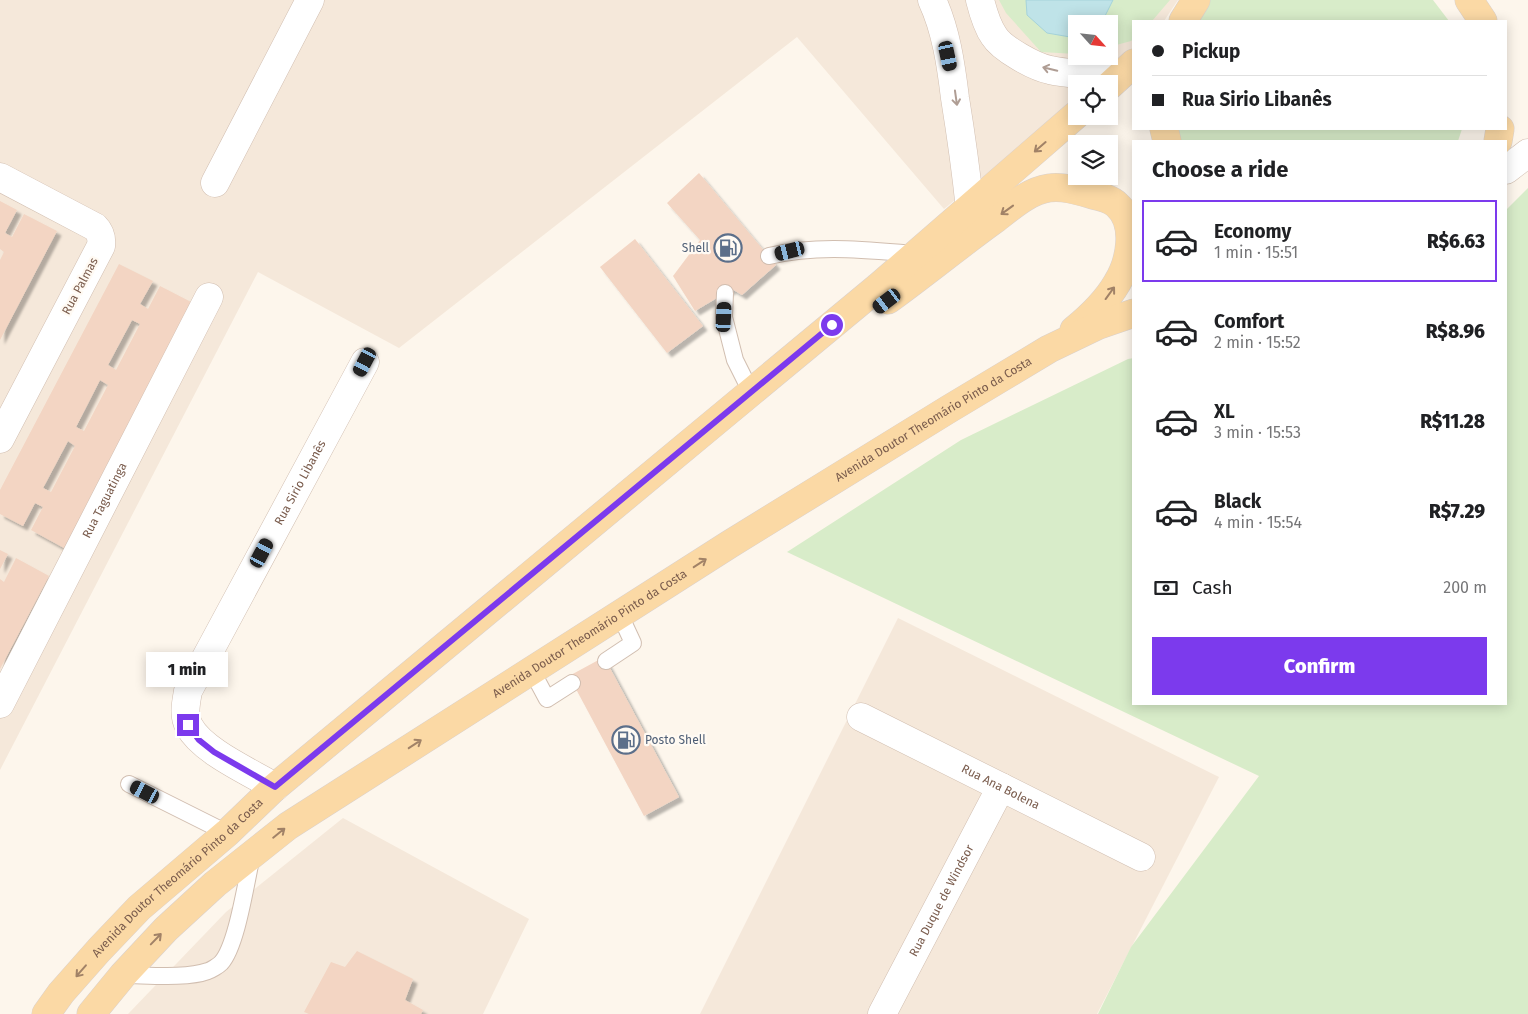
<!DOCTYPE html>
<html lang="en">
<head>
<meta charset="utf-8">
<style>
	:root { --surface:#fff; --page:#f2f2f2; --text:#202124; --muted:#757577; --line:#e0e0e0; --accent:#7c3aed }
	body { margin:0; font-family:"Fira Sans",sans-serif; background:var(--page); color:var(--text); height:100vh; display:flex; flex-direction:column; font-size:19px; white-space:nowrap }
	* { box-sizing:border-box; margin:0 }
	p { font-size:16px; color:var(--muted) }
	.icon { flex:none; width:28px; height:28px; fill:none; stroke:currentColor; stroke-width:2; stroke-linecap:round; stroke-linejoin:round }
	.map { position:relative; flex:1; overflow:hidden }
	.sheet { position:absolute; left:1132px; top:140px; width:375px; height:565px; display:flex; flex-direction:column; background:var(--surface); border-radius:0px; box-shadow:0 2px 12px #0003 }
	.sheet>* { flex:none }
	.hud { position:absolute; left:1132px; top:20px; width:375px; height:110px; border-radius:0px; box-shadow:0 2px 12px #0003; display:grid; align-content:center; height:110px; padding:0 20px; background:var(--surface) }
	.needle { width:32px; rotate:117deg }
	.controls { position:absolute; left:1068px; top:15px; display:grid; gap:10px }
	.controls a { display:grid; place-items:center; width:50px; height:50px; border-radius:0px; background:var(--surface); box-shadow:0 2px 12px #0003; font-size:25px }
	.end { position:absolute; width:22px; height:22px; margin:-11px; border:6px solid #7c3aed; background:#fff; box-shadow:0 0 0 2px #fff }
	.from { border-radius:50% }
	.bubble { position:absolute; height:35px; border-radius:0px; background:var(--surface); box-shadow:0 2px 12px #0003; font-size:16px; font-weight:800; line-height:35px; text-align:center }
	.car { position:absolute; width:15px; height:30px; margin:-15px -8px; border-radius:6px; box-shadow:0 0 4px 1px #0007; background:linear-gradient(#222 24%,#8ab4d8 0 40%,#222 0 76%,#8ab4d8 0 86%,#222 0) }
	.hud b { display:flex; align-items:center; gap:18px; height:48px; font-size:19px }
	.hud b+b { border-top:1px solid var(--line) }
	.hud i { width:12px; height:12px; background:var(--text) }
	ul { padding:0; list-style:none }
	li { display:flex; align-items:center; gap:15px; height:82px; margin:0 10px 8px; padding:0 10px; border:2px solid transparent; border-radius:0px }
	li div { flex:1 }
	li b { display:block; font-size:19px }
	li em { font-style:normal; font-weight:800 }
	li.active { border-color:var(--accent) }
	li>.icon { width:45px; height:45px; stroke-width:1.5 }
	h2 { padding:0 20px; font-size:22px; line-height:60px }
	.pay { display:flex; align-items:center; gap:12px; height:55px; padding:0 20px; font-size:19px }
	.pay p { margin-inline-start:auto }
	.primary-button { display:flex; gap:10px; margin-top:auto; padding:10px 20px }
	.primary-button a { flex:1; height:58px; border-radius:0px; background:var(--accent); color:#fff; font-size:20px; font-weight:800; line-height:58px; text-align:center }
	.map>svg:first-child { display:block }
	.residential { fill:#f5e8da; fill-rule:evenodd }
	.green { fill:#d8ecc9 }
	.water { fill:#bfe3e8; stroke:#a5d3da }
	.building { fill:#f3d5c3; fill-rule:evenodd; filter:url(#shadow) }
	.lines { fill:none; stroke-linecap:round; stroke-linejoin:round }
	.service-casing { stroke:#d1beb0; stroke-width:18 }
	.minor-casing { stroke:#d1beb0; stroke-width:29 }
	.tertiary-casing { stroke:#d1beb0; stroke-width:29 }
	.primary-casing { stroke:#dad1cd; stroke-width:29 }
	.service { stroke:#fff; stroke-width:16 }
	.minor { stroke:#fff; stroke-width:28 }
	.tertiary { stroke:#fff; stroke-width:28 }
	.primary { stroke:#fbd9a5; stroke-width:28 }
	.oneway { stroke:#af9d94 }
	.oneway2 { stroke:#a18267 }
	.route { stroke:#7c3aed; stroke-width:6 }
	.labels { text-anchor:middle; stroke-width:4.5; stroke-linejoin:round; paint-order:stroke }
	.service-label { font-size:12px; fill:#4e5e75; stroke:#fffaf3; text-anchor:end }
	.street-label { font-size:12px; fill:#7a5c4d; stroke:#fffaf3 }
</style>
</head>
<body>
<div class="map">
<svg width="1528" height="1014" viewBox="0 0 1528 1014">
	<defs>
		<filter id="shadow"><feDropShadow dx="4.5" dy="4.5" stdDeviation="1" flood-color="#0004"/></filter>
	</defs>
	<rect width="100%" height="100%" fill="#fdf6ec"/>
	<!-- residential -->
	<g class="residential">
		<path d="M 0,0 L 1178,0 L 1164,21 L 1134,21 L 1134,51 L 1097,84 L 1076,84 L 1076,101 L 944,209 L 797,37 L 399,348 L 258,272 L 0,770 ZM 1076,24 L 1109,24 L 1109,56 L 1076,56 Z"/>
		<polygon points="898,618 1219,777 1097,1014 700,1014"/>
		<polygon points="343,818 529,919 483,1014 128,1014 226,912"/>
	</g>
	<!-- green -->
	<g class="green">
		<polygon points="999,0 1170,0 1152,21 1134,21 1134,39 1131,41 1109,47 1109,24 1076,24 1076,54 1041,52 1006,13"/>
		<polygon points="1205,0 1433,0 1449,21 1189,21"/>
		<polygon points="1175,129 1462,129 1458,141 1179,141"/>
		<polygon points="1528,188 1528,1014 1098,1014 1131,947 1259,776 787,552 961,440 1128,359 1134,358 1134,704 1506,704 1506,210"/>
	</g>
	<!-- water -->
	<polygon class="water" points="1026,0 1113,0 1101,24 1076,24 1076,38 1047,33 1027,15"/>
	<!-- building -->
	<g class="building">
		<polygon points="699,173 776,265 742,295 732,289 695,311 673,276 700,240 667,203"/>
		<polygon points="0,201 17,210 5,233 12,237 24,214 57,231 0,340 0,260 4,252 0,249"/>
		<polygon points="635,239 703,326 667,353 600,267"/>
		<path d="M 119,264 L 153,281 L 140,304 L 148,309 L 160,286 L 193,303 L 64,548 L 31,530 L 43,507 L 35,503 L 23,526 L 0,514 L 0,490 ZM 132,320 L 140,324 L 116,370 L 108,365 ZM 100,380 L 108,385 L 84,431 L 76,427 ZM 68,441 L 75,446 L 51,492 L 43,488 Z"/>
		<polygon points="0,550 8,554 0,569"/>
		<polygon points="16,558 49,576 0,669 0,579 4,582"/>
		<polygon points="604,657 679,797 644,816 569,676"/>
		<polygon points="357,951 413,979 405,1000 423,1010 421,1014 309,1014 304,1012 331,962 345,967"/>
	</g>
	<g class="lines">
		<!-- service casing -->
		<g class="service-casing">
			<g id="service">
				<path d="M 769,256 C 818,244 866,250 916,254"/>
				<polyline points="725,293 724,317 735,360 751,392"/>
				<polyline points="606,661 633,643 620,615"/>
				<polyline points="532,671 547,699 572,683"/>
				<polyline points="129,784 227,833"/>
				<path d="M 123,975 C 146,975 187,979 208,971 C 211,970 218,966 221,963 C 237,946 246,881 252,856"/>
			</g>
		</g>
		<!-- minor casing -->
		<g class="minor-casing">
			<g id="minor">
				<path d="M 932,0 C 946,30 951,65 955,98 C 961,135 966,171 970,209"/>
				<path d="M 980,0 C 983,12 987,26 994,36 C 1002,49 1035,67 1050,70 C 1072,75 1094,73 1115,80"/>
				<path d="M 0,177 L 95,227 C 101,233 102,238 101,246 L 0,439"/>
				<polyline points="215,183 310,0"/>
				<path id="s1" d="M 0,704 L 209,297"/>
				<path id="s2" d="M 861,717 L 1141,857"/>
				<path id="s3" d="M 275,787 C 250,772 202,751 189,726 C 183,715 186,703 188,691 L 365,362"/>
				<path id="s4" d="M 882,1014 L 1001,787"/>
			</g>
		</g>
		<!-- tertiary casing -->
		<g class="tertiary-casing">
			<polyline id="tertiary" points="1506,170 1528,153"/>
		</g>
		<!-- primary casing -->
		<g class="primary-casing">
			<g id="primary">
				<polyline points="1469,0 1483,21"/>
				<polyline points="1183,21 1196,0"/>
				<polyline points="1109,86 1134,63"/>
				<polyline points="1164,129 1167,141"/>
				<polyline points="1498,141 1500,129"/>
				<path d="M 888,300 C 924,274 958,246 994,220 C 1010,208 1028,191 1049,188 C 1064,186 1079,191 1093,195 C 1102,197 1111,199 1117,205 C 1138,224 1130,262 1117,283 C 1106,302 1090,317 1074,330"/>
				<path id="s5" d="M 46,1014 L 61,993 L 99,950 L 139,908 L 227,833 L 275,787 L 878,287 L 1076,115"/>
				<path id="s6" d="M 91,1014 L 123,975 L 166,929 L 215,884 L 288,826 L 730,544 L 949,409 L 1049,349 L 1099,325 L 1134,313"/>
			</g>
		</g>
		<!-- service -->
		<use href="#service" class="service"/>
		<!-- minor -->
		<use href="#minor" class="minor"/>
		<!-- tertiary -->
		<use href="#tertiary" class="tertiary"/>
		<!-- primary -->
		<use href="#primary" class="primary"/>
	</g>
	<!-- one-way arrows -->
	<defs><path id="oneway-shaft" d="M-6 0H5M1.5-3L5.5 0L1.5 3" fill="none" stroke-width="1.6" stroke-linecap="round" stroke-linejoin="round" transform="scale(1.25)"/></defs>
	<g class="oneway">
		<use href="#oneway-shaft" transform="translate(1050 69) rotate(-166)"/>
		<use href="#oneway-shaft" transform="translate(956 98) rotate(82)"/>
	</g>
	<g class="oneway2">
		<use href="#oneway-shaft" transform="translate(1040 147) rotate(139)"/>
		<use href="#oneway-shaft" transform="translate(1007 210) rotate(144)"/>
		<use href="#oneway-shaft" transform="translate(1110 293) rotate(-54)"/>
		<use href="#oneway-shaft" transform="translate(700 563) rotate(-33)"/>
		<use href="#oneway-shaft" transform="translate(415 744) rotate(-33)"/>
		<use href="#oneway-shaft" transform="translate(279 833) rotate(-39)"/>
		<use href="#oneway-shaft" transform="translate(156 939) rotate(-46)"/>
		<use href="#oneway-shaft" transform="translate(81 971) rotate(131)"/>
	</g>
	<g class="lines">
		<!-- route -->
		<polyline class="route" points="188,725 199,740 214,752 275,787 832,325"/>
	</g>
	<!-- icons -->
	<defs>
		<g id="fuel-ring" transform="scale(1.4375)"><circle r="9.5" fill="#fffaf3" stroke="#5c6f8a" stroke-width="1.5"/><path d="M-5.5-6h7V0h2V4h1.3V-2.5L3-4.5l.8-.8L6-3V5H2.5V1h-1V6h-7ZM-4.2-4.7v3.2H.2V-4.7Z" fill="#5c6f8a"/></g>
	</defs>
	<g fill-rule="evenodd">
		<use href="#fuel-ring" x="728" y="248"/>
		<use href="#fuel-ring" x="626" y="740"/>
	</g>
	<g class="labels">
		<!-- service labels -->
		<g class="service-label">
			<text x="709" y="252">Shell</text>
			<text x="645" y="744" text-anchor="start">Posto Shell</text>
		</g>
		<!-- street labels -->
		<g class="street-label">
			<text transform="translate(80 286) rotate(-62)" y="4">Rua Palmas</text>
			<text dy="4" stroke="none"><textPath href="#s6" startOffset="1036">Avenida Doutor Theomário Pinto da Costa</textPath></text>
			<text dy="4" stroke="none"><textPath href="#s3" startOffset="379">Rua Sirio Libanês</textPath></text>
			<text dy="4" stroke="none"><textPath href="#s1" startOffset="229">Rua Taguatinga</textPath></text>
			<text dy="4" stroke="none"><textPath href="#s6" startOffset="631">Avenida Doutor Theomário Pinto da Costa</textPath></text>
			<text dy="4" stroke="none"><textPath href="#s2" startOffset="156">Rua Ana Bolena</textPath></text>
			<text dy="4" stroke="none"><textPath href="#s5" startOffset="190">Avenida Doutor Theomário Pinto da Costa</textPath></text>
			<text dy="4" stroke="none"><textPath href="#s4" startOffset="128">Rua Duque de Windsor</textPath></text>
		</g>
	</g>
</svg>
<div class="controls">
<a><svg class="needle" viewBox="-14 -14 28 28"><path d="M0-13l5 13h-10z" fill="#e53935"/><path d="M0 13l5-13h-10z" fill="#757577"/></svg></a>
<a><svg class="icon" aria-label="locate" viewBox="0 0 24 24"><circle cx="12" cy="12" r="6"/><path d="M12 2v4M12 18v4M2 12h4M18 12h4"/></svg></a>
<a><svg class="icon" aria-label="layers" viewBox="0 0 24 24"><path d="M12 4l9 5-9 5-9-5zM3 14l9 5 9-5"/></svg></a>
</div>
<i class="end from" style="left:832px;top:325px"></i>
<i class="end" style="left:188px;top:725px"></i>
<div class="bubble" style="left:146px;top:652px;width:82px">1 min</div>
<i class="car" style="left:948px;top:56px;rotate:168deg"></i>
<i class="car" style="left:790px;top:251px;rotate:256deg"></i>
<i class="car" style="left:887px;top:301px;rotate:233deg"></i>
<i class="car" style="left:724px;top:317px;rotate:3deg"></i>
<i class="car" style="left:365px;top:362px;rotate:208deg"></i>
<i class="car" style="left:262px;top:553px;rotate:28deg"></i>
<i class="car" style="left:145px;top:792px;rotate:297deg"></i>
<div class="hud">
<b><i class="from"></i>Pickup</b>
<b><i></i>Rua Sirio Libanês</b>
</div>
<section class="sheet">
<h2>Choose a ride</h2>
<ul>
<li class="active"><svg class="icon" aria-label="car" viewBox="0 0 24 24"><path d="M5 17H2v-5l4-1 3-4h7l3 4 3 1v5h-3M9 17h6M6 11h13"/><circle cx="7" cy="17" r="2"/><circle cx="17" cy="17" r="2"/></svg><div><b>Economy</b><p>1 min · 15:51</p></div><em>R$6.63</em></li>
<li><svg class="icon" aria-label="car" viewBox="0 0 24 24"><path d="M5 17H2v-5l4-1 3-4h7l3 4 3 1v5h-3M9 17h6M6 11h13"/><circle cx="7" cy="17" r="2"/><circle cx="17" cy="17" r="2"/></svg><div><b>Comfort</b><p>2 min · 15:52</p></div><em>R$8.96</em></li>
<li><svg class="icon" aria-label="car" viewBox="0 0 24 24"><path d="M5 17H2v-5l4-1 3-4h7l3 4 3 1v5h-3M9 17h6M6 11h13"/><circle cx="7" cy="17" r="2"/><circle cx="17" cy="17" r="2"/></svg><div><b>XL</b><p>3 min · 15:53</p></div><em>R$11.28</em></li>
<li><svg class="icon" aria-label="car" viewBox="0 0 24 24"><path d="M5 17H2v-5l4-1 3-4h7l3 4 3 1v5h-3M9 17h6M6 11h13"/><circle cx="7" cy="17" r="2"/><circle cx="17" cy="17" r="2"/></svg><div><b>Black</b><p>4 min · 15:54</p></div><em>R$7.29</em></li>
</ul>
<div class="pay"><svg class="icon" aria-label="cash" viewBox="0 0 24 24"><path d="M3 7h18v10H3z"/><circle cx="12" cy="12" r="2"/></svg>Cash<p>200 m</p></div>
<div class="primary-button"><a>Confirm</a></div>
</section>
</div>
</body>
</html>
